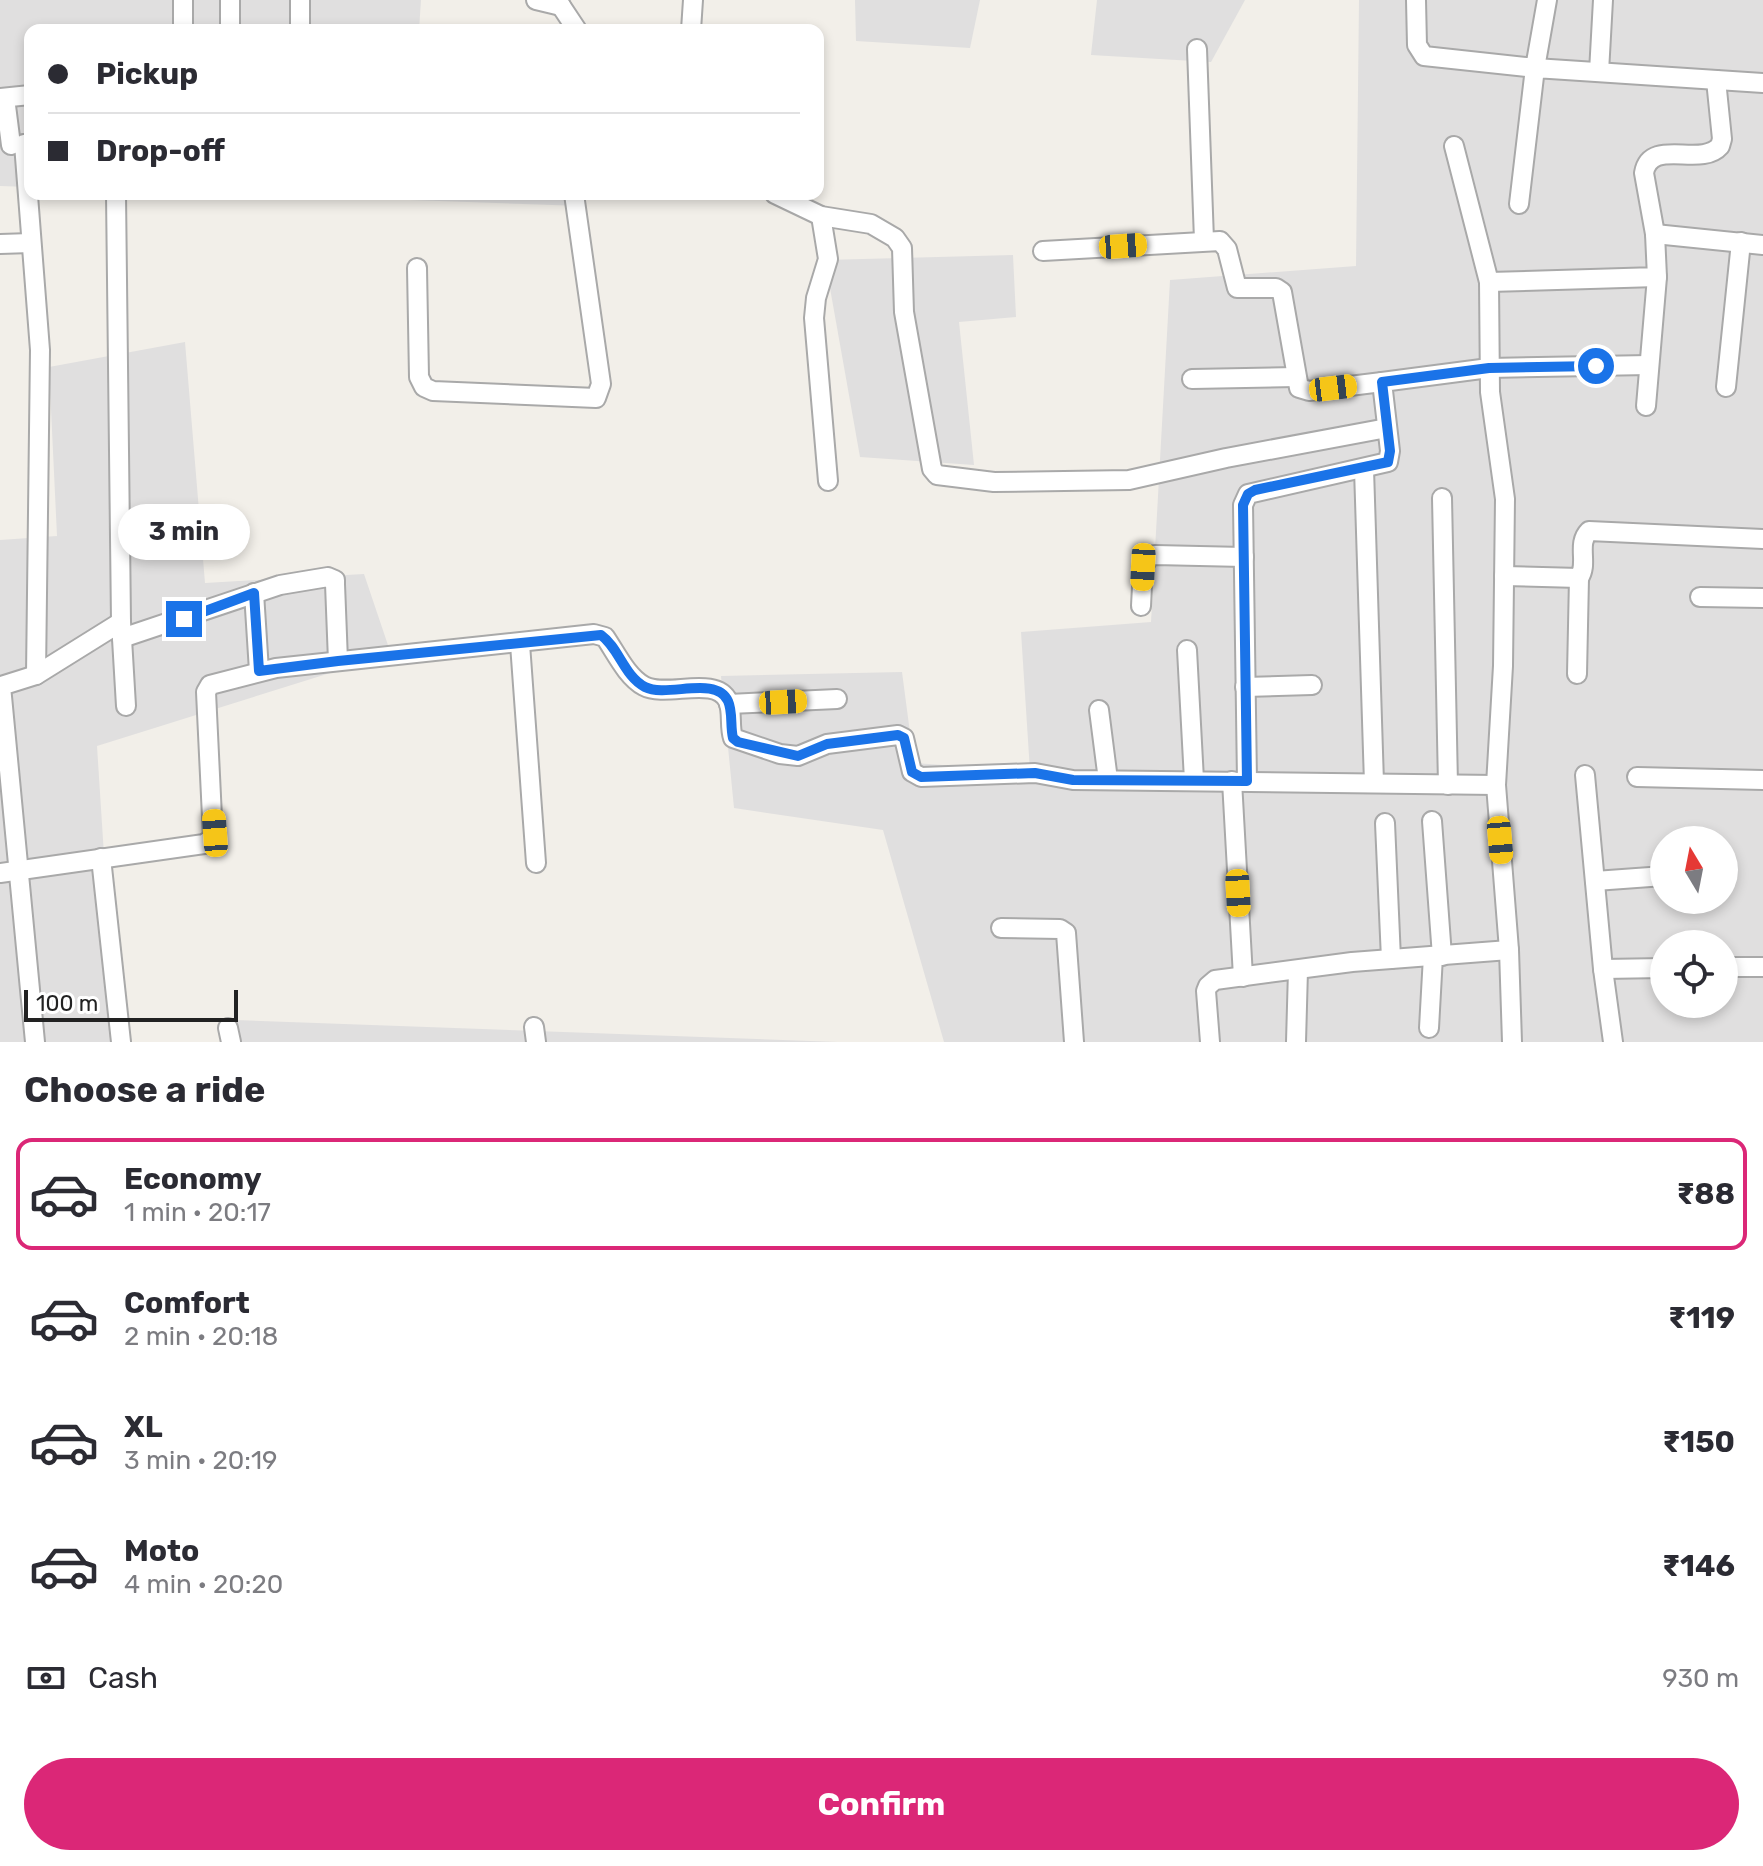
<!DOCTYPE html>
<html lang="en">
<head>
<meta charset="utf-8">
<style>
	:root { --surface:#fff; --page:#f7f7f7; --text:#2b2b33; --muted:#7c7c81; --line:#e1e1e2; --accent:#db2777 }
	body { margin:0; font-family:Rubik,sans-serif; background:var(--page); color:var(--text); height:100vh; display:flex; flex-direction:column; font-size:30px; white-space:nowrap }
	* { box-sizing:border-box; margin:0 }
	p { font-size:26px; color:var(--muted) }
	.icon { flex:none; width:44px; height:44px; fill:none; stroke:currentColor; stroke-width:2; stroke-linecap:round; stroke-linejoin:round }
	.map { position:relative; height:1042px; overflow:hidden }
	.drawer { display:flex; flex-direction:column; background:var(--surface); flex:1 }
	.drawer>* { flex:none }
	.hud { position:absolute; left:24px; top:24px; width:800px; height:176px; border-radius:16px; box-shadow:0 4px 12px #0003; display:grid; align-content:center; height:176px; padding:0 24px; background:var(--surface) }
	.needle { width:52px; rotate:350deg }
	.controls { position:absolute; left:1650px; top:826px; display:grid; gap:16px }
	.controls a { display:grid; place-items:center; width:88px; height:88px; border-radius:50%; background:var(--surface); box-shadow:0 4px 12px #0003; font-size:40px }
	.scale { position:absolute; left:24px; bottom:20px; width:214px; box-sizing:border-box; padding-left:8px; border:4px solid #222; border-top:0; font-size:22px; line-height:28px; white-space:nowrap; color:#222; -webkit-text-stroke:6px #fff; paint-order:stroke }
	.end { position:absolute; width:36px; height:36px; margin:-18px; border:10px solid #1a73e8; background:#fff; box-shadow:0 0 0 4px #fff }
	.from { border-radius:50% }
	.bubble { position:absolute; height:56px; border-radius:28px; background:var(--surface); box-shadow:0 4px 12px #0003; font-size:26px; font-weight:700; line-height:56px; text-align:center }
	.car { position:absolute; width:24px; height:48px; margin:-24px -12px; border-radius:10px; box-shadow:0 0 6px 2px #0007; background:linear-gradient(#f5c518 24%,#345 0 40%,#f5c518 0 76%,#345 0 86%,#f5c518 0) }
	.hud b { display:flex; align-items:center; gap:28px; height:76px; font-size:30px }
	.hud b+b { border-top:2px solid var(--line) }
	.hud i { width:20px; height:20px; background:var(--text) }
	ul { padding:0; list-style:none }
	li { display:flex; align-items:center; gap:24px; height:112px; margin:0 16px 12px; padding:0 8px; border:4px solid transparent; border-radius:16px }
	li div { flex:1 }
	li b { display:block; font-size:30px }
	li em { font-style:normal; font-weight:700 }
	li.selected { border-color:var(--accent) }
	li>.icon { width:72px; height:72px; stroke-width:1.5 }
	h2 { padding:0 24px; font-size:36px; line-height:96px }
	.pay { display:flex; align-items:center; gap:20px; height:88px; padding:0 24px; font-size:30px }
	.pay p { margin-inline-start:auto }
	.cta { display:flex; gap:16px; margin-top:auto; padding:16px 24px }
	.cta a { flex:1; height:92px; border-radius:48px; background:var(--accent); color:#fff; font-size:32px; font-weight:700; line-height:92px; text-align:center }
	.map>svg:first-child { display:block }
	.residential { fill:#e0dfdf; fill-rule:evenodd }
	.lines { fill:none; stroke-linecap:round; stroke-linejoin:round }
	.minor-casing { stroke:#a9a9a9; stroke-width:22 }
	.minor { stroke:#fff; stroke-width:18 }
	.route { stroke:#1a73e8; stroke-width:10 }
</style>
</head>
<body>
<div class="map">
<svg width="1763" height="1042" viewBox="0 0 1763 1042">
	<rect width="100%" height="100%" fill="#f2efe9"/>
	<!-- residential -->
	<g class="residential">
		<polygon points="0,0 421,0 419,30 30,30 30,187 0,186"/>
		<polygon points="855,0 980,0 970,48 856,41"/>
		<polygon points="1097,0 1245,0 1211,62 1091,55"/>
		<path d="M 1359,0 L 1763,0 L 1763,1042 L 944,1042 L 883,830 L 734,808 L 721,676 L 902,672 L 914,763 L 1030,771 L 1021,632 L 1151,622 L 1170,280 L 1356,266 ZM 1664,840 L 1724,840 L 1724,900 L 1664,900 ZM 1664,944 L 1724,944 L 1724,1004 L 1664,1004 Z"/>
		<polygon points="241,194 579,194 581,206"/>
		<polygon points="1013,255 1016,317 959,322 974,465 860,457 825,260"/>
		<polygon points="185,342 205,583 364,574 391,654 97,746 116,1042 0,1042 0,540 57,536 49,367"/>
		<polygon points="235,1020 838,1042 239,1042"/>
	</g>
	<g class="lines">
		<!-- minor casing -->
		<g class="minor-casing">
			<g id="minor">
				<polyline points="300,0 300,30"/>
				<polyline points="536,0 561,6"/>
				<polyline points="557,0 577,30"/>
				<polyline points="1416,0 1417,45 1424,56 1535,68 1547,0"/>
				<polyline points="183,30 183,0"/>
				<polyline points="230,30 230,0"/>
				<polyline points="691,30 693,0"/>
				<polyline points="1197,49 1204,240"/>
				<polyline points="1599,72 1603,0"/>
				<polyline points="0,98 30,95"/>
				<polyline points="5,98 11,145"/>
				<polyline points="24,144 40,350 36,675"/>
				<polyline points="1454,146 1489,282 1490,392 1505,499 1503,666 1496,785 1509,950 1512,1042"/>
				<polyline points="116,194 121,622 126,706"/>
				<polyline points="775,194 821,216 871,224 895,238 902,248 904,312 932,469 937,475 994,482 1129,480 1226,458 1387,428"/>
				<polyline points="1519,204 1535,68 1763,83"/>
				<polyline points="821,216 828,259 816,298 814,318 828,481"/>
				<polyline points="1655,234 1763,245"/>
				<polyline points="0,244 31,243"/>
				<polyline points="1043,251 1220,241 1227,249 1237,288 1276,288 1282,292 1299,388 1309,391 1382,382"/>
				<polyline points="417,268 419,377 424,387 433,391 596,398 601,384 574,194"/>
				<path d="M 1489,282 L 1657,277 L 1655,234 L 1644,173 C 1650,137 1701,168 1720,146 L 1722,139 L 1716,80"/>
				<polyline points="1192,379 1296,377"/>
				<polyline points="1726,387 1741,242"/>
				<polyline points="1646,406 1657,277"/>
				<polyline points="1364,469 1374,783"/>
				<polyline points="1442,498 1448,785"/>
				<path d="M 1504,576 L 1579,578 C 1589,564 1576,544 1589,531 L 1763,539"/>
				<polyline points="254,593 259,671"/>
				<polyline points="1700,597 1763,598"/>
				<polyline points="1141,606 1143,567 1149,557 1155,555 1244,557"/>
				<polyline points="122,638 280,585 328,577 335,580 335,584 338,661"/>
				<polyline points="520,644 536,863"/>
				<polyline points="1187,650 1194,780"/>
				<polyline points="1577,674 1579,578"/>
				<polyline points="1245,687 1312,685"/>
				<polyline points="729,704 837,699"/>
				<polyline points="1099,710 1108,780"/>
				<polyline points="1585,775 1603,969 1613,1042"/>
				<polyline points="1637,777 1763,780"/>
				<polyline points="1232,781 1243,977"/>
				<polyline points="1247,781 1243,505 1248,494 1388,462 1390,451 1382,382 1489,368 1649,365"/>
				<polyline points="1432,821 1442,956"/>
				<polyline points="1385,823 1391,959"/>
				<polyline points="101,858 121,1042"/>
				<path d="M 0,873 L 204,844 L 213,838 L 206,692 L 210,685 L 276,668 L 594,634 L 605,637 C 616,653 627,677 644,686 C 666,698 716,675 728,701 C 733,712 729,726 733,738 L 780,754 L 798,756 L 827,744 L 898,735 L 904,738 L 912,772 L 921,777 L 1035,773 L 1073,780 L 1496,785"/>
				<polyline points="1595,881 1664,876"/>
				<polyline points="1001,928 1060,929 1066,933 1074,1042"/>
				<polyline points="1724,967 1763,967"/>
				<polyline points="1603,969 1664,968"/>
				<polyline points="534,1027 536,1042"/>
				<polyline points="228,1028 231,1042"/>
				<polyline points="1429,1028 1433,956"/>
				<polyline points="35,1042 1,686 36,675 121,622"/>
				<polyline points="1210,1042 1206,991 1208,986 1215,980 1352,962 1509,950"/>
				<polyline points="1296,1042 1298,970"/>
			</g>
		</g>
		<!-- minor -->
		<use href="#minor" class="minor"/>
	</g>
	<g class="lines">
		<!-- route -->
		<path class="route" d="M 184,619 L 254,593 L 259,671 L 338,661 L 601,635 C 619,648 624,676 645,687 C 667,698 716,675 728,701 C 733,712 730,726 733,738 L 738,742 L 798,756 L 827,744 L 898,735 L 904,738 L 912,772 L 921,777 L 1035,773 L 1073,780 L 1247,781 L 1243,505 L 1248,494 L 1255,490 L 1388,462 L 1390,451 L 1382,382 L 1489,368 L 1596,366"/>
	</g>
</svg>
<div class="controls">
<a><svg class="needle" viewBox="-14 -14 28 28"><path d="M0-13l5 13h-10z" fill="#e53935"/><path d="M0 13l5-13h-10z" fill="#7c7c81"/></svg></a>
<a><svg class="icon" aria-label="locate" viewBox="0 0 24 24"><circle cx="12" cy="12" r="6"/><path d="M12 2v4M12 18v4M2 12h4M18 12h4"/></svg></a>
</div>
<div class="scale">100 m</div>
<i class="end from" style="left:1596px;top:366px"></i>
<i class="end" style="left:184px;top:619px"></i>
<div class="bubble" style="left:118px;top:504px;width:132px">3 min</div>
<i class="car" style="left:1123px;top:246px;rotate:86deg"></i>
<i class="car" style="left:1333px;top:388px;rotate:83deg"></i>
<i class="car" style="left:1143px;top:567px;rotate:183deg"></i>
<i class="car" style="left:783px;top:702px;rotate:87deg"></i>
<i class="car" style="left:215px;top:833px;rotate:356deg"></i>
<i class="car" style="left:1500px;top:840px;rotate:175deg"></i>
<i class="car" style="left:1238px;top:893px;rotate:177deg"></i>
<div class="hud">
<b><i class="from"></i>Pickup</b>
<b><i></i>Drop-off</b>
</div>
</div>
<section class="drawer">
<h2>Choose a ride</h2>
<ul>
<li class="selected"><svg class="icon" aria-label="car" viewBox="0 0 24 24"><path d="M5 17H2v-5l4-1 3-4h7l3 4 3 1v5h-3M9 17h6M6 11h13"/><circle cx="7" cy="17" r="2"/><circle cx="17" cy="17" r="2"/></svg><div><b>Economy</b><p>1 min · 20:17</p></div><em>₹88</em></li>
<li><svg class="icon" aria-label="car" viewBox="0 0 24 24"><path d="M5 17H2v-5l4-1 3-4h7l3 4 3 1v5h-3M9 17h6M6 11h13"/><circle cx="7" cy="17" r="2"/><circle cx="17" cy="17" r="2"/></svg><div><b>Comfort</b><p>2 min · 20:18</p></div><em>₹119</em></li>
<li><svg class="icon" aria-label="car" viewBox="0 0 24 24"><path d="M5 17H2v-5l4-1 3-4h7l3 4 3 1v5h-3M9 17h6M6 11h13"/><circle cx="7" cy="17" r="2"/><circle cx="17" cy="17" r="2"/></svg><div><b>XL</b><p>3 min · 20:19</p></div><em>₹150</em></li>
<li><svg class="icon" aria-label="car" viewBox="0 0 24 24"><path d="M5 17H2v-5l4-1 3-4h7l3 4 3 1v5h-3M9 17h6M6 11h13"/><circle cx="7" cy="17" r="2"/><circle cx="17" cy="17" r="2"/></svg><div><b>Moto</b><p>4 min · 20:20</p></div><em>₹146</em></li>
</ul>
<div class="pay"><svg class="icon" aria-label="cash" viewBox="0 0 24 24"><path d="M3 7h18v10H3z"/><circle cx="12" cy="12" r="2"/></svg>Cash<p>930 m</p></div>
<div class="cta"><a>Confirm</a></div>
</section>
</body>
</html>
